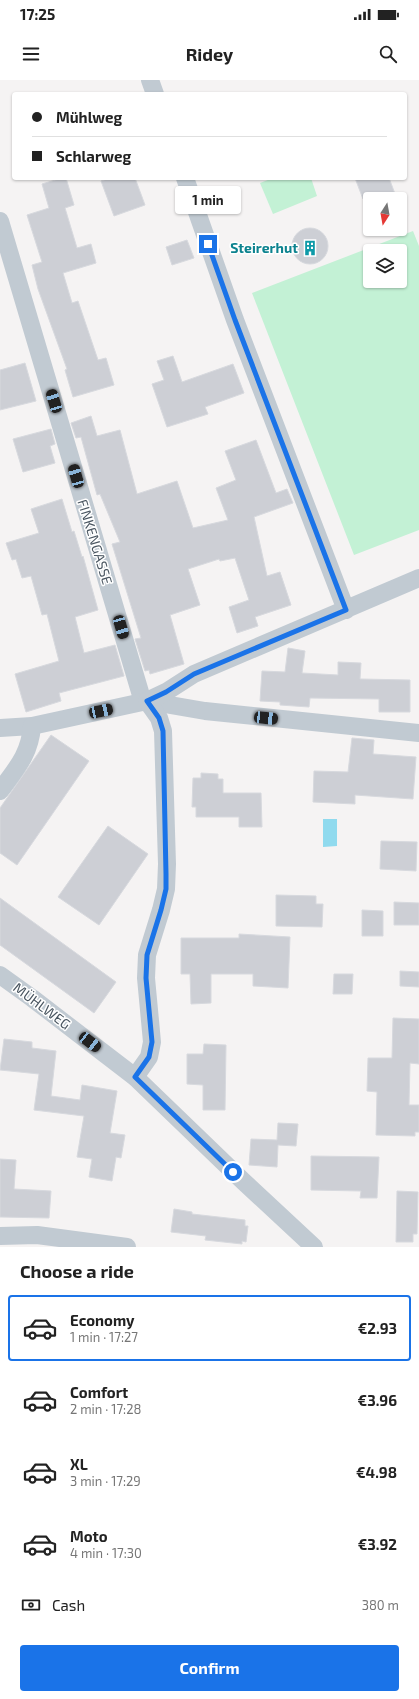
<!DOCTYPE html>
<html lang="en">
<head>
<meta charset="utf-8">
<style>
	:root { --surface:#fff; --page:#f2f2f2; --text:#222; --muted:#767676; --line:#e0e0e0; --accent:#1a73e8 }
	body { margin:0; font-family:"Exo 2",sans-serif; background:var(--page); color:var(--text); height:100vh; display:flex; flex-direction:column; font-size:15px; white-space:nowrap }
	* { box-sizing:border-box; margin:0 }
	p { font-size:13px; color:var(--muted) }
	.icon { flex:none; width:22px; height:22px; fill:none; stroke:currentColor; stroke-width:2; stroke-linecap:round; stroke-linejoin:round }
	.map { position:relative; height:1167px; overflow:hidden }
	.panel { display:flex; flex-direction:column; background:var(--surface); flex:1 }
	.panel>* { flex:none }
	.guide { position:absolute; left:12px; top:12px; width:395px; height:88px; border-radius:4px; box-shadow:0 1px 3px #0004; display:grid; align-content:center; height:88px; padding:0 20px; background:var(--surface) }
	.needle { width:26px; rotate:191deg }
	.buttons { position:absolute; left:363px; top:112px; display:grid; gap:8px }
	.buttons a { display:grid; place-items:center; width:44px; height:44px; border-radius:4px; background:var(--surface); box-shadow:0 1px 3px #0004; font-size:20px }
	.end { position:absolute; width:18px; height:18px; margin:-9px; border:5px solid #1a73e8; background:#fff; box-shadow:0 0 0 2px #fff }
	.from { border-radius:50% }
	.bubble { position:absolute; height:28px; border-radius:4px; background:var(--surface); box-shadow:0 1px 3px #0004; font-size:13px; font-weight:700; line-height:28px; text-align:center }
	.car { position:absolute; width:12px; height:24px; margin:-12px -6px; border-radius:5px; box-shadow:0 0 3px 1px #0007; background:linear-gradient(#222 24%,#8ab4d8 0 40%,#222 0 76%,#8ab4d8 0 86%,#222 0) }
	.guide b { display:flex; align-items:center; gap:14px; height:38px; font-size:15px }
	.guide b+b { border-top:1px solid var(--line) }
	.guide i { width:10px; height:10px; background:var(--text) }
	ul { padding:0; list-style:none }
	li { display:flex; align-items:center; gap:12px; height:66px; margin:0 8px 6px; padding:0 12px; border:2px solid transparent; border-radius:4px }
	li div { flex:1 }
	li b { display:block; font-size:15px }
	li em { font-style:normal; font-weight:700 }
	li.current { border-color:var(--accent) }
	li>.icon { width:36px; height:36px; stroke-width:1.5 }
	h2 { padding:0 20px; font-size:18px; line-height:48px }
	.pay { display:flex; align-items:center; gap:10px; height:44px; padding:0 20px; font-size:15px }
	.pay p { margin-inline-start:auto }
	.button { display:flex; gap:8px; margin-top:auto; padding:8px 20px }
	.button a { flex:1; height:46px; border-radius:4px; background:var(--accent); color:#fff; font-size:16px; font-weight:700; line-height:46px; text-align:center }
	.status { display:flex; justify-content:space-between; align-items:center; height:28px; padding:0 20px; background:var(--surface); direction:ltr }
	.status svg { height:11px; fill:currentColor }
	header { display:flex; justify-content:space-between; align-items:center; height:52px; padding:0 20px; background:var(--surface); font-size:18px; font-weight:700 }
	.map>svg:first-child { display:block }
	.green { fill:#c3f1d5; fill-rule:evenodd }
	.water { fill:#90daee }
	.building { fill:#cdcfd5; stroke:#d7d9de }
	.lines { fill:none; stroke-linecap:round; stroke-linejoin:round }
	.street { stroke:#c1cad2; stroke-width:18 }
	.route { stroke:#1a73e8; stroke-width:5 }
	.labels { text-anchor:middle; stroke-width:3; stroke-linejoin:round; paint-order:stroke }
	.culture-label { font-size:14px; font-weight:bold; fill:#0d838f; stroke:#fff; text-anchor:end }
	.street-label { font-size:14px; fill:#4a5661; stroke:#fff }
</style>
</head>
<body>
<div class="status"><b>17:25</b><svg viewBox="0 0 49 12"><path d="M0 12V9h3v3zM5 12V6h3v6zM10 12V3h3v9zM15 12V0h3v12zM26 1h20v11H26zM47 4h2v5h-2z"/></svg></div>
<header><svg class="icon" aria-label="menu" viewBox="0 0 24 24"><path d="M4 6h16M4 12h16M4 18h16"/></svg>Ridey<svg class="icon" aria-label="search" viewBox="0 0 24 24"><circle cx="10" cy="10" r="6"/><path d="M15 15l6 6"/></svg></header>
<div class="map">
<svg width="419" height="1167" viewBox="0 0 419 1167">
	<rect width="100%" height="100%" fill="#f5f3f3"/>
	<!-- green -->
	<g class="green">
		<polygon points="273,98 311,98 317,116 273,134 260,103"/>
		<path d="M 413,151 L 419,166 L 419,450 L 354,475 L 252,213 ZM 370,171 L 400,171 L 400,201 L 370,201 Z"/>
	</g>
	<!-- water -->
	<polygon class="water" points="323,739 337,739 337,766 323,767"/>
	<!-- building -->
	<g class="building">
		<polygon points="62,98 66,98 74,125 65,128 77,168 91,164 96,183 63,193 72,223 78,221 98,280 106,278 114,305 73,317 65,290 67,289 38,209 32,185 42,182 27,135 49,128 42,104"/>
		<polygon points="110,98 135,98 145,125 114,136 101,101"/>
		<polygon points="355,98 389,98 397,119 363,119"/>
		<circle cx="310" cy="166" r="18"/>
		<polygon points="187,160 194,178 172,185 166,167"/>
		<polygon points="173,276 182,302 233,284 244,313 205,327 208,334 167,347 152,304 164,300 157,281"/>
		<polygon points="25,283 36,321 0,330 0,290"/>
		<polygon points="91,336 97,356 120,350 137,414 177,401 193,448 228,440 216,408 236,400 225,371 256,360 276,413 287,409 293,423 254,437 267,496 280,492 291,525 255,537 258,546 237,553 229,527 249,520 235,478 220,481 219,479 188,489 200,525 170,535 184,584 150,594 149,590 145,591 135,559 141,558 112,464 120,462 100,414 97,415 81,357 76,358 71,343"/>
		<polygon points="51,349 55,364 50,366 55,383 23,392 13,359"/>
		<polygon points="62,419 72,452 74,451 82,477 83,476 98,530 75,537 84,573 115,565 124,596 59,613 61,621 26,632 15,594 59,581 47,534 42,535 31,496 22,498 16,479 12,480 6,463 39,453 31,429"/>
		<polygon points="288,568 305,571 302,593 338,595 338,582 361,583 360,599 410,600 410,632 379,632 379,619 310,618 309,627 280,625 280,622 260,621 262,591 285,592"/>
		<polygon points="51,655 89,681 17,785 0,773 0,728"/>
		<polygon points="352,658 374,660 373,674 416,677 413,719 355,715 355,724 313,722 314,691 348,692"/>
		<polygon points="201,693 218,694 218,699 223,699 223,713 261,713 262,747 239,747 239,737 196,737 196,727 192,727 193,698 201,698"/>
		<polygon points="108,746 148,774 99,845 58,817"/>
		<polygon points="381,761 417,762 416,791 380,789"/>
		<polygon points="276,815 316,816 316,824 323,824 322,847 276,846"/>
		<polygon points="0,818 116,902 94,933 0,865"/>
		<polygon points="394,822 419,823 419,845 394,845"/>
		<polygon points="362,830 383,831 383,856 362,856"/>
		<polygon points="239,854 290,857 288,908 253,906 253,894 211,894 211,923 191,924 190,894 181,894 181,858 239,858"/>
		<polygon points="400,891 419,892 419,907 400,906"/>
		<polygon points="334,894 353,894 352,914 333,914"/>
		<polygon points="393,938 419,939 419,984 410,983 409,1025 419,1025 419,1052 415,1052 415,1056 376,1055 377,1012 367,1011 368,978 392,978"/>
		<polygon points="4,959 32,962 32,968 56,971 51,1016 80,1020 82,1005 117,1011 110,1053 125,1055 121,1078 116,1077 112,1101 89,1097 92,1079 77,1077 84,1036 34,1030 39,994 0,990"/>
		<polygon points="204,964 226,965 225,1030 203,1030 203,1005 187,1004 187,974 203,974"/>
		<polygon points="278,1043 298,1044 296,1066 278,1065 277,1087 249,1085 251,1059 277,1060"/>
		<polygon points="311,1076 379,1077 377,1118 360,1118 361,1111 311,1110"/>
		<polygon points="0,1079 16,1080 14,1109 51,1111 49,1138 0,1137"/>
		<polygon points="397,1111 418,1112 417,1154 413,1154 413,1162 396,1162"/>
		<polygon points="174,1129 192,1132 192,1134 245,1140 245,1146 248,1146 246,1162 242,1161 242,1164 205,1160 206,1156 171,1152"/>
	</g>
	<g class="lines">
		<!-- street -->
		<g class="street">
			<polyline points="150,0 155,14"/>
			<polyline points="185,98 235,240 346,530"/>
			<polyline points="0,141 143,622"/>
			<polyline points="0,648 32,646 147,621 205,631 419,653"/>
			<path d="M 0,711 C 16,689 30,674 32,646"/>
			<polyline points="0,895 32,918 135,997 244,1102 314,1167"/>
			<polyline points="135,997 149,977 152,962 146,898 147,875 161,830 166,809 167,784 163,651 159,638 147,621 166,612 194,594 419,498"/>
			<polyline points="0,1156 37,1155 127,1167"/>
		</g>
	</g>
	<g class="lines">
		<!-- route -->
		<polyline class="route" points="208,164 235,240 346,530 194,594 166,612 147,621 159,638 163,651 166,794 166,809 161,830 147,875 146,898 152,962 149,977 135,997 233,1092"/>
	</g>
	<!-- icons -->
	<defs>
		<g id="building-bare" transform="scale(1.2)"><path d="M-4-6H4V6H1V3H-1V6H-4ZM-2.5-4.3h1.7v1.8h-1.7ZM.8-4.3h1.7v1.8H.8ZM-2.5-1h1.7V.8h-1.7ZM.8-1h1.7V.8H.8Z" fill="#0f9aa8" stroke="#fff" stroke-width="2.5" paint-order="stroke"/></g>
	</defs>
	<g fill-rule="evenodd">
		<use href="#building-bare" x="310" y="168"/>
	</g>
	<g class="labels">
		<!-- culture labels -->
		<g class="culture-label">
			<text x="298" y="173">Steirerhut</text>
		</g>
		<!-- street labels -->
		<g class="street-label">
			<text transform="translate(95 462) rotate(73)" y="5">FINKENGASSE</text>
			<text transform="translate(42 926) rotate(37)" y="5">MÜHLWEG</text>
		</g>
	</g>
</svg>
<div class="buttons">
<a><svg class="needle" viewBox="-14 -14 28 28"><path d="M0-13l5 13h-10z" fill="#e53935"/><path d="M0 13l5-13h-10z" fill="#767676"/></svg></a>
<a><svg class="icon" aria-label="layers" viewBox="0 0 24 24"><path d="M12 4l9 5-9 5-9-5zM3 14l9 5 9-5"/></svg></a>
</div>
<i class="end from" style="left:233px;top:1092px"></i>
<i class="end" style="left:208px;top:164px"></i>
<div class="bubble" style="left:175px;top:106px;width:66px">1 min</div>
<i class="car" style="left:54px;top:321px;rotate:343deg"></i>
<i class="car" style="left:76px;top:396px;rotate:344deg"></i>
<i class="car" style="left:121px;top:547px;rotate:164deg"></i>
<i class="car" style="left:101px;top:631px;rotate:78deg"></i>
<i class="car" style="left:266px;top:638px;rotate:96deg"></i>
<i class="car" style="left:90px;top:962px;rotate:128deg"></i>
<div class="guide">
<b><i class="from"></i>Mühlweg</b>
<b><i></i>Schlarweg</b>
</div>
</div>
<section class="panel">
<h2>Choose a ride</h2>
<ul>
<li class="current"><svg class="icon" aria-label="car" viewBox="0 0 24 24"><path d="M5 17H2v-5l4-1 3-4h7l3 4 3 1v5h-3M9 17h6M6 11h13"/><circle cx="7" cy="17" r="2"/><circle cx="17" cy="17" r="2"/></svg><div><b>Economy</b><p>1 min · 17:27</p></div><em>€2.93</em></li>
<li><svg class="icon" aria-label="car" viewBox="0 0 24 24"><path d="M5 17H2v-5l4-1 3-4h7l3 4 3 1v5h-3M9 17h6M6 11h13"/><circle cx="7" cy="17" r="2"/><circle cx="17" cy="17" r="2"/></svg><div><b>Comfort</b><p>2 min · 17:28</p></div><em>€3.96</em></li>
<li><svg class="icon" aria-label="car" viewBox="0 0 24 24"><path d="M5 17H2v-5l4-1 3-4h7l3 4 3 1v5h-3M9 17h6M6 11h13"/><circle cx="7" cy="17" r="2"/><circle cx="17" cy="17" r="2"/></svg><div><b>XL</b><p>3 min · 17:29</p></div><em>€4.98</em></li>
<li><svg class="icon" aria-label="car" viewBox="0 0 24 24"><path d="M5 17H2v-5l4-1 3-4h7l3 4 3 1v5h-3M9 17h6M6 11h13"/><circle cx="7" cy="17" r="2"/><circle cx="17" cy="17" r="2"/></svg><div><b>Moto</b><p>4 min · 17:30</p></div><em>€3.92</em></li>
</ul>
<div class="pay"><svg class="icon" aria-label="cash" viewBox="0 0 24 24"><path d="M3 7h18v10H3z"/><circle cx="12" cy="12" r="2"/></svg>Cash<p>380 m</p></div>
<div class="button"><a>Confirm</a></div>
</section>
</body>
</html>
